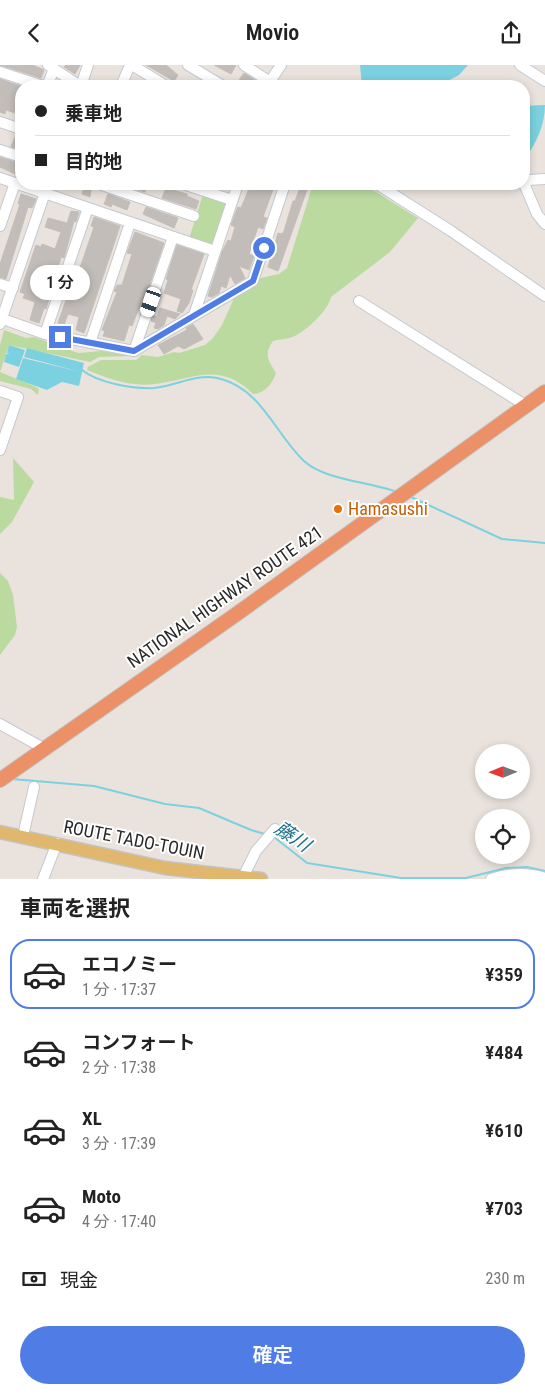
<!DOCTYPE html>
<html lang="ja">
<head>
<meta charset="utf-8">
<style>
	:root { --surface:#fff; --page:#f6f6f6; --text:#222; --muted:#767676; --line:#e0e0e0; --accent:#4f7de5 }
	body { margin:0; font-family:"Roboto Condensed","Noto Sans JP",sans-serif; background:var(--page); color:var(--text); height:100vh; display:flex; flex-direction:column; font-size:19px; white-space:nowrap }
	* { box-sizing:border-box; margin:0 }
	p { font-size:16px; color:var(--muted) }
	.icon { flex:none; width:28px; height:28px; fill:none; stroke:currentColor; stroke-width:2; stroke-linecap:round; stroke-linejoin:round }
	.map { position:relative; height:814px; overflow:hidden }
	.panel { display:flex; flex-direction:column; background:var(--surface); flex:1 }
	.panel>* { flex:none }
	.top-card { position:absolute; left:15px; top:15px; width:515px; height:110px; border-radius:20px; box-shadow:0 2px 8px #0003; display:grid; align-content:center; height:110px; padding:0 20px; background:var(--surface) }
	.needle { width:32px; rotate:269deg }
	.fabs { position:absolute; left:475px; top:679px; display:grid; gap:10px }
	.fabs a { display:grid; place-items:center; width:55px; height:55px; border-radius:50%; background:var(--surface); box-shadow:0 2px 8px #0003; font-size:25px }
	.end { position:absolute; width:22px; height:22px; margin:-11px; border:6px solid #4f7de5; background:#fff; box-shadow:0 0 0 2px #fff }
	.from { border-radius:50% }
	.bubble { position:absolute; height:35px; border-radius:18px; background:var(--surface); box-shadow:0 2px 8px #0003; font-size:16px; font-weight:600; line-height:35px; text-align:center }
	.car { position:absolute; width:15px; height:30px; margin:-15px -8px; border-radius:6px; box-shadow:0 0 4px 1px #0007; background:linear-gradient(#fff 24%,#345 0 40%,#fff 0 76%,#345 0 86%,#fff 0) }
	.top-card b { display:flex; align-items:center; gap:18px; height:48px; font-size:19px }
	.top-card b+b { border-top:1px solid var(--line) }
	.top-card i { width:12px; height:12px; background:var(--text) }
	ul { padding:0; list-style:none }
	li { display:flex; align-items:center; gap:15px; height:70px; margin:0 10px 8px; padding:0 10px; border:2px solid transparent; border-radius:20px }
	li div { flex:1 }
	li b { display:block; font-size:19px }
	li em { font-style:normal; font-weight:600 }
	li.current { border-color:var(--accent) }
	li>.icon { width:45px; height:45px; stroke-width:1.5 }
	h2 { padding:0 20px; font-size:22px; line-height:60px }
	.pay { display:flex; align-items:center; gap:12px; height:55px; padding:0 20px; font-size:19px }
	.pay p { margin-inline-start:auto }
	.cta { display:flex; gap:10px; margin-top:auto; padding:10px 20px }
	.cta a { flex:1; height:58px; border-radius:30px; background:var(--accent); color:#fff; font-size:20px; font-weight:600; line-height:58px; text-align:center }
	header { display:flex; justify-content:space-between; align-items:center; height:65px; padding:0 20px; background:var(--surface); font-size:22px; font-weight:600 }
	.map>svg:first-child { display:block }
	.green { fill:#bbdaa0 }
	.water { fill:#7cd1e0 }
	.lines { fill:none; stroke-linecap:round; stroke-linejoin:round }
	.stream { stroke:#7cd1e0; stroke-width:2 }
	.building { fill:#c2bdb9; stroke:#c5beb7 }
	.minor-casing { stroke:#c4c9d1; stroke-width:12 }
	.major-casing { stroke:#c3c3c3; stroke-width:15 }
	.highway-casing { stroke:#c3c3c3; stroke-width:16 }
	.minor { stroke:#fff; stroke-width:10 }
	.major { stroke:#e0b76c; stroke-width:12 }
	.highway { stroke:#eb9067; stroke-width:14 }
	.route { stroke:#4f7de5; stroke-width:6 }
	.food-dot { fill:#e8710a; stroke:#fff; stroke-width:2 }
	.labels { text-anchor:middle; stroke-width:4; stroke-linejoin:round; paint-order:stroke }
	.food-label { font-size:18px; fill:#c56008; stroke:#fff; text-anchor:start }
	.street-label { font-size:18px; fill:#292929; stroke:#fff }
	.water-label { font-size:19px; font-style:italic; fill:#1d728a; stroke:#fff }
</style>
</head>
<body>
<header><svg class="icon" aria-label="back" viewBox="0 0 24 24"><path d="M15 5l-7 7 7 7"/></svg>Movio<svg class="icon" aria-label="share" viewBox="0 0 24 24"><path d="M12 15V3M7 8l5-5 5 5M5 13v7h14v-7"/></svg></header>
<div class="map">
<svg width="545" height="814" viewBox="0 0 545 814">
	<rect width="100%" height="100%" fill="#eae3dd"/>
	<!-- green -->
	<g class="green">
		<path d="M 313,119 L 363,119 L 418,153 L 390,187 L 331,232 C 329,245 303,270 289,273 C 283,275 279,274 273,276 C 263,290 269,296 276,308 C 273,318 264,329 253,329 C 219,296 195,314 155,319 C 131,322 109,314 87,305 L 88,302 L 101,295 L 136,295 L 142,290 L 158,292 L 174,287 L 179,288 L 205,280 L 213,273 L 222,260 L 235,231 L 261,213 L 279,209 L 287,203 Z"/>
		<polygon points="203,129 227,138 212,181 189,174"/>
		<polygon points="4,265 26,273 34,272 78,288 102,286 131,291 99,292 90,297 9,280 0,307 34,321 39,324 38,330 31,324 0,316 0,280"/>
		<polygon points="13,393 34,417 12,457 0,469 0,432 14,435"/>
		<polygon points="0,508 8,516 13,530 17,562 15,570 0,590"/>
	</g>
	<!-- water -->
	<g class="water">
		<polygon points="360,0 468,0 459,10 438,21 362,21"/>
		<path d="M 545,40 C 545,60 536,79 524,95 L 524,41 Z"/>
		<polygon points="9,280 25,285 19,302 4,297 6,289 10,289 7,288"/>
		<polygon points="27,283 84,298 79,321 62,317 47,325 16,314 23,293 81,307 24,292"/>
	</g>
	<g class="lines">
		<!-- stream -->
		<g class="stream">
			<path d="M 82,305 C 98,318 133,324 154,323 C 177,321 198,307 221,314 C 262,325 276,370 304,396 C 324,415 371,417 397,427"/>
			<polyline points="411,432 502,474 545,478"/>
			<polyline points="12,714 94,721 165,739 199,743 251,765 265,769"/>
			<polyline points="274,772 307,798 401,813 466,813 506,803 527,802 545,806"/>
		</g>
	</g>
	<!-- building -->
	<g class="building">
		<polygon points="0,0 33,0 44,5 41,13"/>
		<polygon points="66,0 80,0 75,9 64,2"/>
		<polygon points="146,0 166,0 178,10 174,16"/>
		<polygon points="214,0 236,0 231,9"/>
		<polygon points="244,8 261,19 260,21 249,21 239,15"/>
		<polygon points="0,14 21,21 21,50 6,45 5,49 0,47"/>
		<polygon points="16,69 21,71 21,85 11,82"/>
		<polygon points="0,92 21,99 21,109 16,107 15,109 0,102"/>
		<polygon points="85,119 92,119 90,132 82,129"/>
		<polygon points="127,119 148,119 145,127 126,121"/>
		<polygon points="251,119 275,119 263,152 267,153 263,164 258,162 249,189 254,191 249,205 239,201 245,213 235,219 230,210 226,223 221,221 219,228 212,232 208,231 222,187 228,175 231,176 235,162 231,160 237,144 238,142 241,143"/>
		<polygon points="166,123 187,129 187,131 199,136 196,144 162,133"/>
		<polygon points="300,123 307,125 278,206 268,202 278,168 282,169 284,166 293,136 295,136"/>
		<polygon points="21,129 36,134 32,143 28,142 6,214 0,212 0,199 20,139 18,139"/>
		<polygon points="108,129 130,137 127,145 112,139 111,142 104,139"/>
		<polygon points="146,142 178,153 174,163 143,149"/>
		<polygon points="71,146 79,147 76,157 74,156 64,193 61,192 46,244 44,243 39,258 30,255 35,237 23,233 25,229 20,227 36,180 41,182 42,179 55,184 61,167 45,162 48,153 67,158"/>
		<polygon points="94,152 120,161 84,268 76,265 79,252 68,249 64,260 58,258 74,212 76,213 82,197 94,162 91,161"/>
		<polygon points="135,167 164,178 144,236 142,235 132,261 129,260 124,276 103,271 105,266 102,265 117,227 114,226 117,220 122,220 132,189 127,188"/>
		<polygon points="177,180 204,189 191,225 193,225 189,238 182,248 177,246 181,234 164,228 168,215 166,214"/>
		<polygon points="160,243 180,249 175,254 167,251 164,260 158,264 154,263 156,258 151,256 153,250 157,252"/>
		<polygon points="193,259 203,274 184,284 178,281 164,289 158,280 187,265 186,263"/>
	</g>
	<g class="lines">
		<!-- minor casing -->
		<g class="minor-casing">
			<g id="minor">
				<polyline points="48,0 80,21"/>
				<polyline points="132,0 166,21"/>
				<polyline points="188,0 223,21"/>
				<polyline points="244,0 270,17"/>
				<polyline points="520,0 545,16"/>
				<polyline points="0,7 43,21"/>
				<polyline points="47,21 54,4"/>
				<polyline points="81,21 88,0"/>
				<polyline points="121,21 130,0"/>
				<polyline points="267,21 281,0"/>
				<polyline points="0,57 21,64"/>
				<polyline points="0,85 21,92"/>
				<polyline points="0,113 215,186"/>
				<polyline points="545,114 528,115 525,121 537,149 545,159"/>
				<polyline points="99,119 194,151"/>
				<polyline points="183,119 232,135"/>
				<polyline points="377,119 451,166 545,231"/>
				<polyline points="0,161 15,118"/>
				<polyline points="0,219 13,223"/>
				<polyline points="359,236 525,340"/>
				<polyline points="194,250 238,119"/>
				<polyline points="0,253 45,269 134,286 253,216 285,119"/>
				<polyline points="0,259 48,119"/>
				<polyline points="45,269 88,143"/>
				<polyline points="90,278 130,158"/>
				<polyline points="134,286 173,172"/>
				<polyline points="0,326 18,332 0,385"/>
				<polyline points="0,659 45,684"/>
				<polyline points="23,771 34,722"/>
				<polyline points="43,814 57,778"/>
				<polyline points="242,814 256,786 275,764"/>
				<path d="M 491,814 C 509,808 527,807 545,813"/>
			</g>
		</g>
		<!-- major casing -->
		<g class="major-casing">
			<polyline id="major" points="0,767 165,803 261,814"/>
		</g>
		<!-- highway casing -->
		<g class="highway-casing">
			<polyline id="highway" points="0,715 238,548 545,327"/>
		</g>
		<!-- minor -->
		<use href="#minor" class="minor"/>
		<!-- major -->
		<use href="#major" class="major"/>
		<!-- highway -->
		<use href="#highway" class="highway"/>
	</g>
	<g class="lines">
		<!-- route -->
		<polyline class="route" points="60,272 134,286 253,216 264,183"/>
	</g>
	<!-- markers -->
	<circle class="food-dot" cx="338" cy="444" r="5"/>
	<g class="labels">
		<!-- food labels -->
		<g class="food-label">
			<text x="348" y="450">Hamasushi</text>
		</g>
		<!-- street labels -->
		<g class="street-label">
			<text transform="translate(225 532) rotate(-35)" y="6">NATIONAL HIGHWAY ROUTE 421</text>
			<text transform="translate(134 775) rotate(11)" y="6">ROUTE TADO-TOUIN</text>
		</g>
		<!-- water labels -->
		<g class="water-label">
			<text transform="translate(293 771) rotate(34)" y="7">藤川</text>
		</g>
	</g>
</svg>
<div class="fabs">
<a><svg class="needle" viewBox="-14 -14 28 28"><path d="M0-13l5 13h-10z" fill="#e53935"/><path d="M0 13l5-13h-10z" fill="#767676"/></svg></a>
<a><svg class="icon" aria-label="locate" viewBox="0 0 24 24"><circle cx="12" cy="12" r="6"/><path d="M12 2v4M12 18v4M2 12h4M18 12h4"/></svg></a>
</div>
<i class="end from" style="left:264px;top:183px"></i>
<i class="end" style="left:60px;top:272px"></i>
<div class="bubble" style="left:30px;top:200px;width:60px">1 分</div>
<i class="car" style="left:151px;top:237px;rotate:199deg"></i>
<div class="top-card">
<b><i class="from"></i>乗車地</b>
<b><i></i>目的地</b>
</div>
</div>
<section class="panel">
<h2>車両を選択</h2>
<ul>
<li class="current"><svg class="icon" aria-label="car" viewBox="0 0 24 24"><path d="M5 17H2v-5l4-1 3-4h7l3 4 3 1v5h-3M9 17h6M6 11h13"/><circle cx="7" cy="17" r="2"/><circle cx="17" cy="17" r="2"/></svg><div><b>エコノミー</b><p>1 分 · 17:37</p></div><em>¥359</em></li>
<li><svg class="icon" aria-label="car" viewBox="0 0 24 24"><path d="M5 17H2v-5l4-1 3-4h7l3 4 3 1v5h-3M9 17h6M6 11h13"/><circle cx="7" cy="17" r="2"/><circle cx="17" cy="17" r="2"/></svg><div><b>コンフォート</b><p>2 分 · 17:38</p></div><em>¥484</em></li>
<li><svg class="icon" aria-label="car" viewBox="0 0 24 24"><path d="M5 17H2v-5l4-1 3-4h7l3 4 3 1v5h-3M9 17h6M6 11h13"/><circle cx="7" cy="17" r="2"/><circle cx="17" cy="17" r="2"/></svg><div><b>XL</b><p>3 分 · 17:39</p></div><em>¥610</em></li>
<li><svg class="icon" aria-label="car" viewBox="0 0 24 24"><path d="M5 17H2v-5l4-1 3-4h7l3 4 3 1v5h-3M9 17h6M6 11h13"/><circle cx="7" cy="17" r="2"/><circle cx="17" cy="17" r="2"/></svg><div><b>Moto</b><p>4 分 · 17:40</p></div><em>¥703</em></li>
</ul>
<div class="pay"><svg class="icon" aria-label="cash" viewBox="0 0 24 24"><path d="M3 7h18v10H3z"/><circle cx="12" cy="12" r="2"/></svg>現金<p>230 m</p></div>
<div class="cta"><a>確定</a></div>
</section>
</body>
</html>
